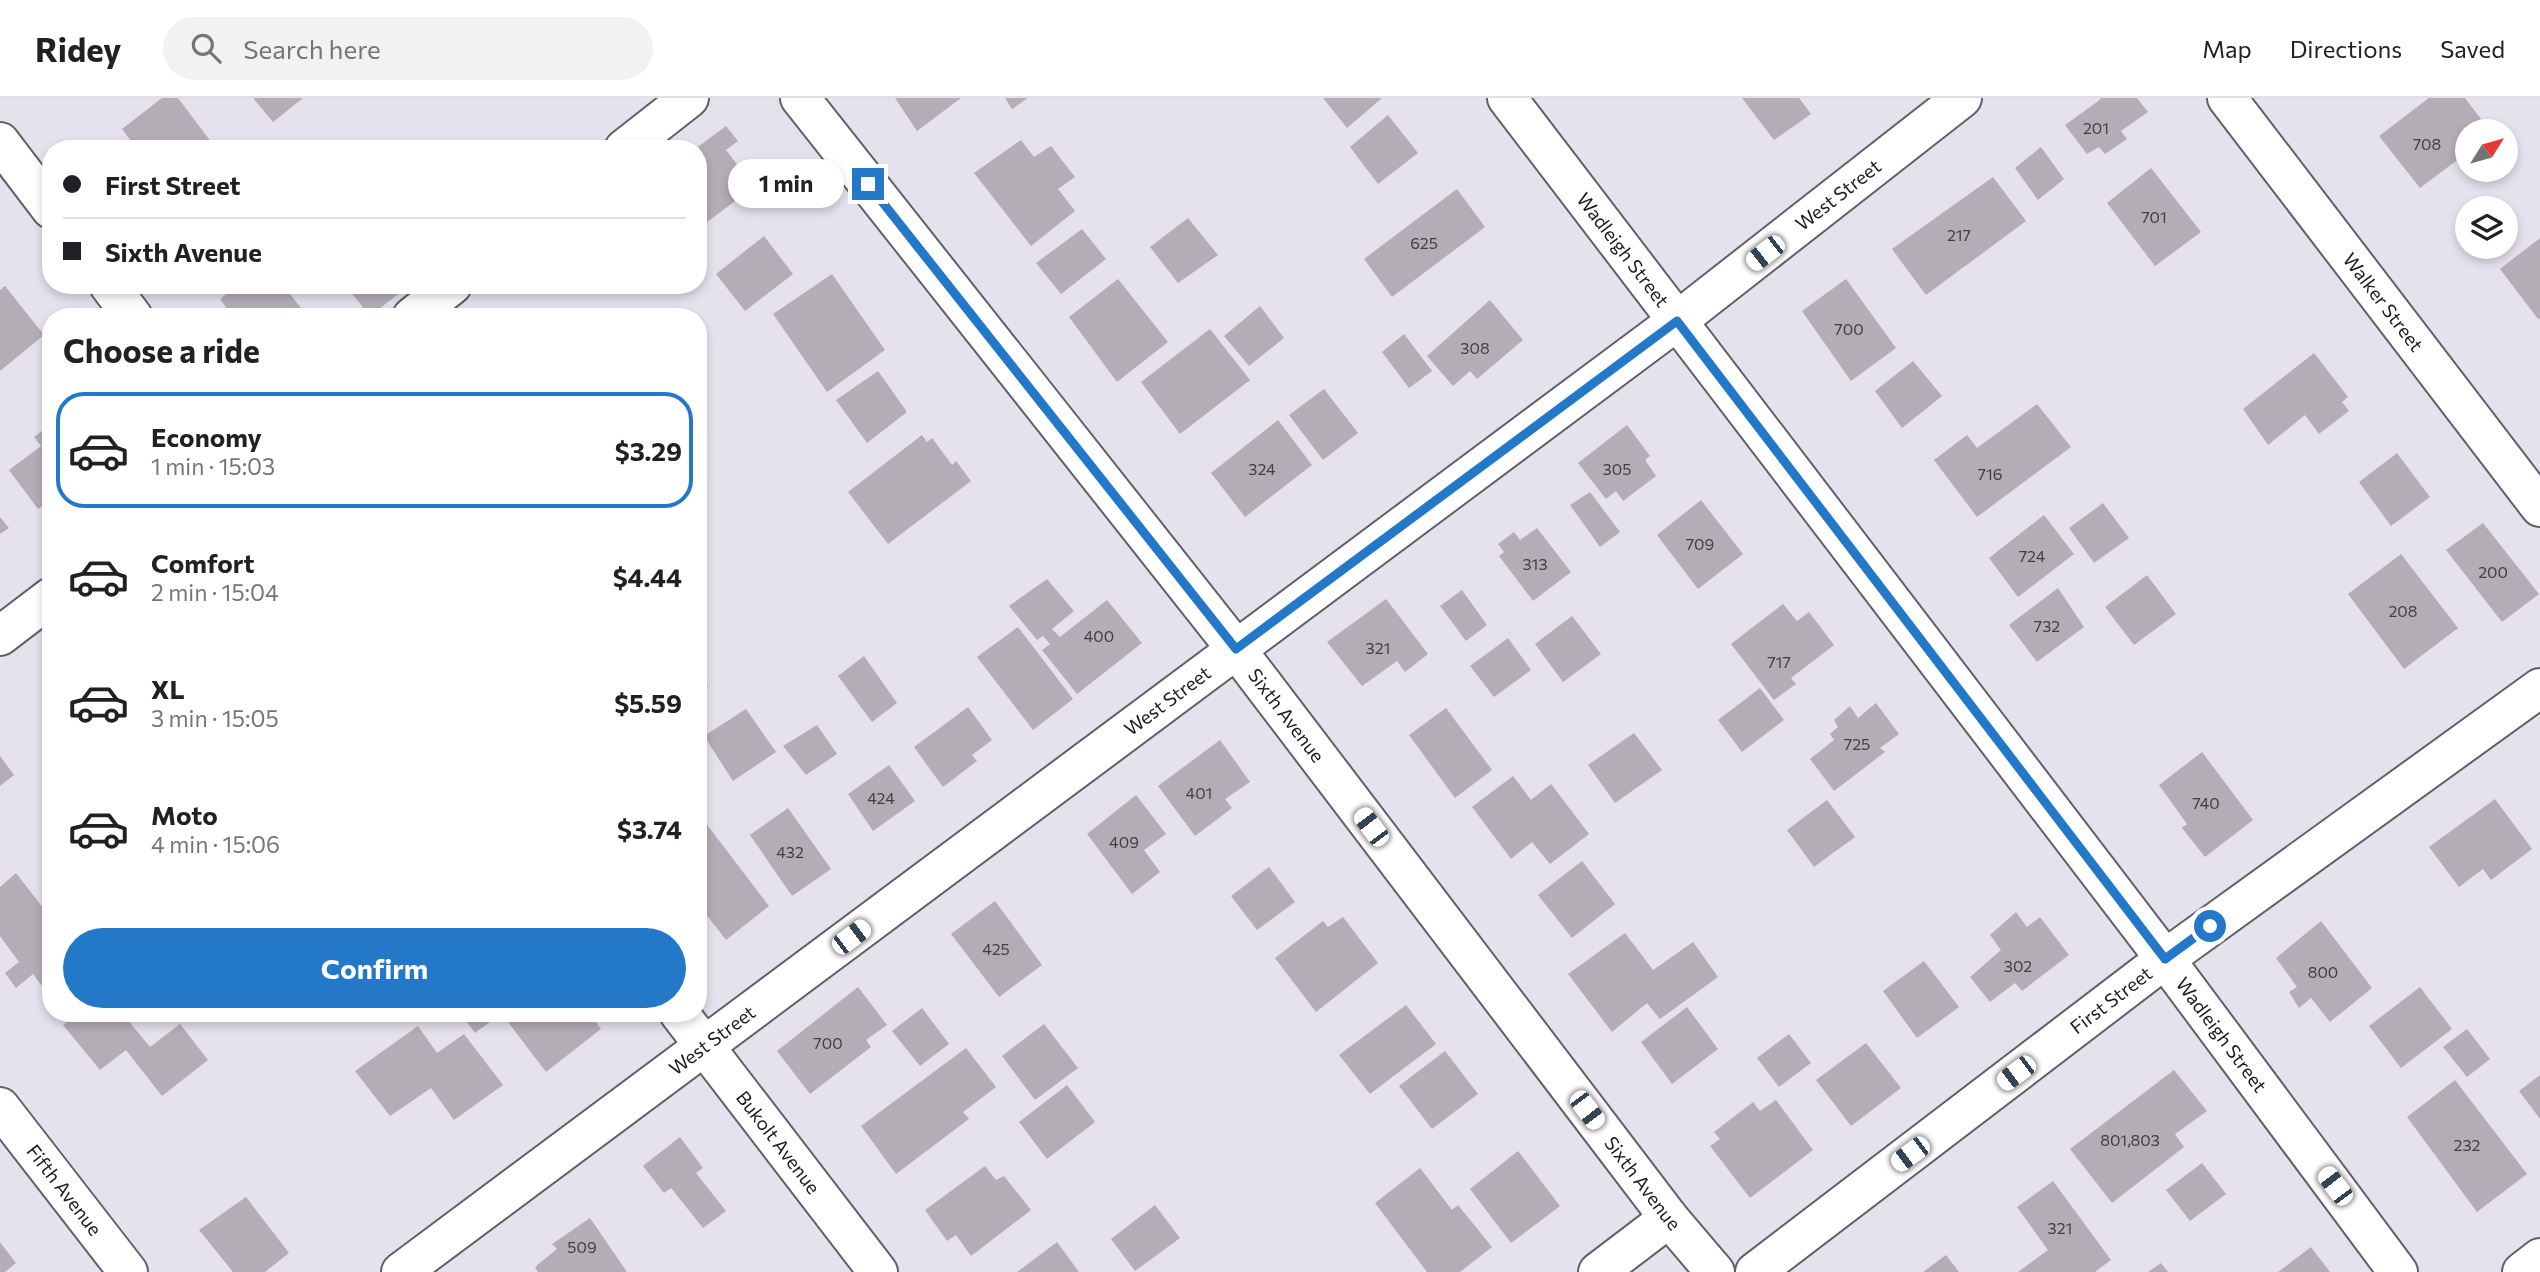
<!DOCTYPE html>
<html lang="en">
<head>
<meta charset="utf-8">
<style>
	:root { --surface:#fff; --page:#f2f2f2; --text:#202124; --muted:#757577; --line:#e0e0e0; --accent:#2379c7 }
	body { margin:0; font-family:Commissioner,sans-serif; background:var(--page); color:var(--text); height:100vh; display:flex; flex-direction:column; font-size:26px; white-space:nowrap }
	* { box-sizing:border-box; margin:0 }
	p { font-size:23px; color:var(--muted) }
	.icon { flex:none; width:38px; height:38px; fill:none; stroke:currentColor; stroke-width:2; stroke-linecap:round; stroke-linejoin:round }
	.map { position:relative; flex:1; overflow:hidden }
	.sheet { position:absolute; left:42px; top:210px; width:665px; height:714px; display:flex; flex-direction:column; background:var(--surface); border-radius:28px; box-shadow:0 4px 10px #0003 }
	.sheet>* { flex:none }
	.banner { position:absolute; left:42px; top:42px; width:665px; height:154px; border-radius:28px; box-shadow:0 4px 10px #0003; display:grid; align-content:center; height:154px; padding:0 21px; background:var(--surface) }
	.needle { width:46px; rotate:53deg }
	.controls { position:absolute; left:2455px; top:21px; display:grid; gap:14px }
	.controls a { display:grid; place-items:center; width:63px; height:63px; border-radius:50%; background:var(--surface); box-shadow:0 4px 10px #0003; font-size:35px }
	.end { position:absolute; width:32px; height:32px; margin:-16px; border:9px solid #2379c7; background:#fff; box-shadow:0 0 0 4px #fff }
	.from { border-radius:50% }
	.bubble { position:absolute; height:49px; border-radius:24px; background:var(--surface); box-shadow:0 4px 10px #0003; font-size:23px; font-weight:700; line-height:49px; text-align:center }
	.car { position:absolute; width:21px; height:42px; margin:-21px -10px; border-radius:9px; box-shadow:0 0 5px 2px #0007; background:linear-gradient(#fff 24%,#345 0 40%,#fff 0 76%,#345 0 86%,#fff 0) }
	.banner b { display:flex; align-items:center; gap:24px; height:66px; font-size:26px }
	.banner b+b { border-top:2px solid var(--line) }
	.banner i { width:18px; height:18px; background:var(--text) }
	ul { padding:0; list-style:none }
	li { display:flex; align-items:center; gap:21px; height:116px; margin:0 14px 10px; padding:0 7px; border:4px solid transparent; border-radius:28px }
	li div { flex:1 }
	li b { display:block; font-size:26px }
	li em { font-style:normal; font-weight:700 }
	li.on { border-color:var(--accent) }
	li>.icon { width:63px; height:63px; stroke-width:1.5 }
	h2 { padding:0 21px; font-size:32px; line-height:84px }
	.cta { display:flex; gap:14px; margin-top:auto; padding:14px 21px }
	.cta a { flex:1; height:80px; border-radius:42px; background:var(--accent); color:#fff; font-size:28px; font-weight:700; line-height:80px; text-align:center }
	header { display:flex; align-items:center; gap:42px; box-sizing:border-box; height:98px; padding:0 35px; background:var(--surface); border-bottom:2px solid var(--line) }
	header strong { font-size:33px }
	nav { display:flex; gap:38px; margin-inline-start:auto; font-size:24px }
	.search { width:490px; height:63px; background:var(--page); display:flex; align-items:center; gap:18px; box-sizing:border-box; padding:0 24px; border-radius:38px; color:var(--muted); font-size:26px }
	.map>svg:first-child { display:block }
	.building { fill:#b4adb6 }
	.lines { fill:none; stroke-linecap:round; stroke-linejoin:round }
	.minor-casing { stroke:#615f68; stroke-width:42 }
	.tertiary-casing { stroke:#615f68; stroke-width:42 }
	.minor { stroke:#fff; stroke-width:38 }
	.tertiary { stroke:#fff; stroke-width:38 }
	.route { stroke:#2379c7; stroke-width:9 }
	.labels { text-anchor:middle; stroke-width:6; stroke-linejoin:round; paint-order:stroke }
	.number-label { font-size:16px; fill:#413f44 }
	.street-label { font-size:19px; fill:#1b1a1e; stroke:#e5e2ed }
</style>
</head>
<body>
<header>
<strong>Ridey</strong>
<div class="search"><svg class="icon" aria-label="search" viewBox="0 0 24 24"><circle cx="10" cy="10" r="6"/><path d="M15 15l6 6"/></svg>Search here</div>
<nav><a>Map</a><a>Directions</a><a>Saved</a></nav>
</header>
<div class="map">
<svg width="2540" height="1174" viewBox="0 0 2540 1174">
	<rect width="100%" height="100%" fill="#e5e2ed"/>
	<!-- building -->
	<g class="building">
		<polygon points="162,0 178,0 215,49 213,51 137,51 122,31"/>
		<polygon points="253,0 303,0 273,24"/>
		<polygon points="895,0 961,0 917,33"/>
		<polygon points="1005,0 1028,0 1012,11"/>
		<polygon points="1323,0 1382,0 1347,30"/>
		<polygon points="1742,0 1799,0 1811,16 1774,42"/>
		<polygon points="2099,0 2137,0 2148,14 2121,33 2127,41 2105,56 2099,49 2087,56 2065,27 2101,1"/>
		<polygon points="2429,0 2465,0 2490,33 2468,33 2468,54 2420,90 2379,38"/>
		<polygon points="1388,17 1418,55 1378,86 1350,49"/>
		<polygon points="726,28 738,43 726,52 754,89 707,124 698,111 698,51 695,51"/>
		<polygon points="1021,42 1034,59 1051,48 1075,79 1058,91 1075,113 1031,148 974,75"/>
		<polygon points="2041,49 2064,81 2038,102 2015,70"/>
		<polygon points="2151,70 2201,134 2155,168 2107,105"/>
		<polygon points="1993,79 2026,123 1926,197 1892,151"/>
		<polygon points="1457,91 1485,129 1392,199 1364,161"/>
		<polygon points="1188,120 1218,157 1178,185 1150,149"/>
		<polygon points="1082,131 1106,161 1061,196 1036,165"/>
		<polygon points="764,138 793,176 745,213 716,176"/>
		<polygon points="2540,140 2540,220 2538,221 2500,171"/>
		<polygon points="832,176 885,252 827,294 773,216"/>
		<polygon points="1118,181 1168,244 1117,284 1069,219"/>
		<polygon points="1846,181 1896,250 1851,283 1802,213"/>
		<polygon points="238,187 290,187 286,191 308,219 233,219 220,201"/>
		<polygon points="345,187 404,187 406,190 370,218"/>
		<polygon points="5,188 44,237 0,273 0,192"/>
		<polygon points="1490,202 1523,242 1477,281 1470,273 1453,288 1427,258"/>
		<polygon points="1260,208 1284,240 1249,268 1224,238"/>
		<polygon points="1210,231 1250,282 1180,336 1141,284"/>
		<polygon points="1404,236 1432,273 1409,290 1382,254"/>
		<polygon points="2314,255 2348,299 2342,304 2349,313 2319,336 2305,317 2268,347 2243,311"/>
		<polygon points="1913,263 1942,298 1902,330 1875,293"/>
		<polygon points="878,273 907,314 867,345 836,302"/>
		<polygon points="1324,291 1358,335 1323,362 1289,317"/>
		<polygon points="2037,306 2071,349 1977,419 1934,362 1967,337 1977,350"/>
		<polygon points="1278,322 1312,367 1245,419 1211,375"/>
		<polygon points="51,326 51,402 38,411 9,372 41,348 34,339"/>
		<polygon points="1627,327 1650,358 1645,362 1656,378 1623,403 1616,393 1606,401 1578,365"/>
		<polygon points="922,337 927,344 932,340 952,367 956,363 971,383 888,446 848,394"/>
		<polygon points="2397,355 2430,399 2391,428 2359,384"/>
		<polygon points="1590,394 1620,434 1600,449 1570,407"/>
		<polygon points="1701,402 1743,456 1698,491 1657,437"/>
		<polygon points="2103,405 2129,440 2094,465 2069,430"/>
		<polygon points="2044,417 2074,456 2018,499 1989,460"/>
		<polygon points="0,419 9,430 0,436"/>
		<polygon points="2483,425 2539,496 2502,524 2446,452"/>
		<polygon points="1537,430 1571,474 1533,503 1499,458 1504,454 1498,446 1514,434 1520,442"/>
		<polygon points="2401,456 2458,530 2404,571 2348,496"/>
		<polygon points="2147,477 2176,516 2134,547 2105,509"/>
		<polygon points="1047,481 1074,513 1052,531 1060,539 1107,502 1142,545 1077,596 1042,552 1050,546 1043,538 1037,542 1009,508"/>
		<polygon points="2058,490 2084,529 2037,564 2009,527"/>
		<polygon points="1462,492 1487,527 1466,543 1440,508"/>
		<polygon points="1386,501 1428,556 1405,574 1397,563 1362,588 1327,544"/>
		<polygon points="1783,506 1797,523 1809,514 1834,547 1791,580 1796,586 1774,602 1731,546"/>
		<polygon points="1572,518 1601,556 1563,584 1535,546"/>
		<polygon points="1018,529 1073,601 1033,632 977,559"/>
		<polygon points="1508,540 1531,572 1494,599 1470,568"/>
		<polygon points="864,558 897,605 872,624 838,578"/>
		<polygon points="698,577 708,589 698,597"/>
		<polygon points="1760,590 1784,622 1742,654 1718,622"/>
		<polygon points="1876,605 1899,636 1880,650 1885,654 1834,693 1810,661 1834,642 1830,636 1838,629 1834,622 1850,608 1858,620"/>
		<polygon points="968,609 992,642 972,657 977,663 943,689 914,649"/>
		<polygon points="1446,610 1492,672 1455,700 1409,637"/>
		<polygon points="746,611 776,654 733,683 704,638"/>
		<polygon points="817,627 837,656 806,677 783,648"/>
		<polygon points="1634,635 1662,672 1615,705 1588,667"/>
		<polygon points="1220,642 1250,684 1225,701 1232,710 1195,738 1158,688"/>
		<polygon points="2202,654 2253,722 2205,759 2182,730 2187,726 2159,687"/>
		<polygon points="0,658 14,677 0,688"/>
		<polygon points="889,667 915,703 873,733 848,696"/>
		<polygon points="1513,678 1531,702 1551,686 1589,736 1550,766 1532,744 1511,761 1472,709"/>
		<polygon points="1136,697 1166,736 1144,752 1160,774 1132,796 1087,736"/>
		<polygon points="2495,701 2532,751 2491,782 2483,771 2459,789 2429,749"/>
		<polygon points="1827,702 1855,739 1814,769 1787,732"/>
		<polygon points="788,710 831,771 792,798 750,737"/>
		<polygon points="698,715 769,808 726,842 698,806"/>
		<polygon points="1582,763 1615,806 1572,840 1538,797"/>
		<polygon points="1269,769 1295,804 1257,832 1231,798"/>
		<polygon points="16,775 51,820 51,881 42,888 33,876 16,890 5,875 19,864 0,838 0,789"/>
		<polygon points="995,803 1042,867 999,899 951,836"/>
		<polygon points="2016,814 2027,829 2040,819 2069,857 2022,893 2015,885 1990,904 1970,879 2001,852 1990,837"/>
		<polygon points="1343,819 1378,865 1316,914 1275,860 1323,823 1328,829"/>
		<polygon points="2321,823 2372,890 2330,924 2311,900 2299,910 2289,894 2297,889 2276,860"/>
		<polygon points="1625,835 1653,872 1693,844 1718,879 1660,921 1647,905 1612,934 1568,876"/>
		<polygon points="1924,863 1959,909 1917,940 1883,893"/>
		<polygon points="858,889 887,927 866,942 871,949 810,996 777,953"/>
		<polygon points="2420,889 2452,931 2401,970 2369,928"/>
		<polygon points="1406,907 1436,946 1370,996 1339,957"/>
		<polygon points="1687,909 1718,951 1672,986 1641,944"/>
		<polygon points="922,910 949,946 920,968 892,933"/>
		<polygon points="79,915 122,915 150,949 180,926 208,962 162,998 126,952 100,972 63,927"/>
		<polygon points="460,915 502,915 475,935"/>
		<polygon points="511,915 589,915 601,931 546,974 505,920"/>
		<polygon points="1044,926 1078,970 1035,1002 1002,958"/>
		<polygon points="418,928 437,955 464,936 503,987 454,1022 431,990 390,1018 355,973"/>
		<polygon points="2467,931 2490,961 2467,979 2443,949"/>
		<polygon points="1789,936 1811,965 1779,989 1757,960"/>
		<polygon points="1866,945 1901,990 1851,1028 1816,982"/>
		<polygon points="966,950 996,989 963,1014 969,1021 896,1076 861,1028"/>
		<polygon points="1445,953 1478,996 1432,1031 1399,988"/>
		<polygon points="2174,972 2207,1013 2175,1036 2184,1049 2112,1105 2070,1051"/>
		<polygon points="2540,977 2540,1021 2519,993"/>
		<polygon points="2455,982 2527,1076 2477,1114 2407,1019"/>
		<polygon points="1067,987 1095,1024 1047,1061 1019,1024"/>
		<polygon points="1776,1002 1813,1052 1750,1100 1710,1048 1720,1041 1714,1034 1753,1004 1760,1013"/>
		<polygon points="680,1039 703,1070 696,1075 726,1113 703,1130 671,1090 664,1095 643,1068"/>
		<polygon points="1518,1053 1560,1108 1511,1145 1470,1091"/>
		<polygon points="2202,1065 2226,1096 2190,1123 2166,1092"/>
		<polygon points="985,1068 996,1082 1004,1078 1031,1112 971,1158 956,1137 947,1143 925,1112"/>
		<polygon points="1420,1070 1452,1112 1458,1107 1492,1149 1460,1174 1427,1174 1375,1105"/>
		<polygon points="2053,1083 2111,1162 2095,1174 2018,1174 2048,1152 2017,1109"/>
		<polygon points="246,1099 289,1155 265,1174 233,1174 199,1132"/>
		<polygon points="1155,1107 1180,1140 1135,1173 1111,1141"/>
		<polygon points="590,1120 627,1174 538,1174 535,1169 557,1151 552,1146"/>
		<polygon points="0,1144 16,1165 5,1174 0,1174"/>
		<polygon points="1057,1144 1079,1174 1017,1174"/>
		<polygon points="2311,1149 2330,1174 2278,1174"/>
		<polygon points="1946,1157 1959,1174 1923,1174"/>
		<polygon points="2161,1165 2168,1174 2148,1174"/>
	</g>
	<g class="lines">
		<!-- minor casing -->
		<g class="minor-casing">
			<g id="minor">
				<path id="s1" d="M 800,0 L 1236,551 L 1669,1120 L 1715,1174"/>
				<path id="s2" d="M 1507,0 L 2165,861 L 2398,1174"/>
				<path id="s3" d="M 2227,0 L 2540,409"/>
				<polyline points="0,44 51,111"/>
				<polyline points="624,51 689,0"/>
				<polyline points="109,187 133,219"/>
				<polyline points="412,219 452,187"/>
				<polyline points="0,538 51,499"/>
				<path id="s4" d="M 679,915 L 878,1174"/>
				<path id="s5" d="M 0,1009 L 128,1174"/>
				<path id="s6" d="M 401,1174 L 1677,223 L 1962,0"/>
				<polyline points="1598,1174 1669,1120"/>
				<path id="s7" d="M 1755,1174 L 2165,861 L 2540,590"/>
			</g>
		</g>
		<!-- tertiary casing -->
		<g class="tertiary-casing">
			<polyline id="tertiary" points="2522,1174 2540,1160"/>
		</g>
		<!-- minor -->
		<use href="#minor" class="minor"/>
		<!-- tertiary -->
		<use href="#tertiary" class="tertiary"/>
	</g>
	<g class="lines">
		<!-- route -->
		<polyline class="route" points="868,86 1236,551 1677,223 2165,861 2210,828"/>
	</g>
	<g class="labels">
		<!-- number labels -->
		<g class="number-label">
			<text x="2096" y="36">201</text>
			<text x="2427" y="52">708</text>
			<text x="2154" y="125">701</text>
			<text x="1959" y="143">217</text>
			<text x="1424" y="151">625</text>
			<text x="1849" y="237">700</text>
			<text x="1475" y="256">308</text>
			<text x="1262" y="377">324</text>
			<text x="1617" y="377">305</text>
			<text x="1990" y="382">716</text>
			<text x="1700" y="452">709</text>
			<text x="2032" y="464">724</text>
			<text x="1535" y="472">313</text>
			<text x="2493" y="480">200</text>
			<text x="2403" y="519">208</text>
			<text x="2047" y="534">732</text>
			<text x="1099" y="544">400</text>
			<text x="1378" y="556">321</text>
			<text x="1779" y="570">717</text>
			<text x="1857" y="652">725</text>
			<text x="1199" y="701">401</text>
			<text x="881" y="706">424</text>
			<text x="2206" y="711">740</text>
			<text x="1124" y="750">409</text>
			<text x="790" y="760">432</text>
			<text x="996" y="857">425</text>
			<text x="2018" y="874">302</text>
			<text x="2323" y="880">800</text>
			<text x="828" y="951">700</text>
			<text x="2130" y="1048">801,803</text>
			<text x="2467" y="1053">232</text>
			<text x="2060" y="1136">321</text>
			<text x="582" y="1155">509</text>
		</g>
		<!-- street labels -->
		<g class="street-label">
			<text dy="7" stroke="none"><textPath href="#s6" startOffset="1796">West Street</textPath></text>
			<text dy="7" stroke="none"><textPath href="#s2" startOffset="191">Wadleigh Street</textPath></text>
			<text dy="7" stroke="none"><textPath href="#s3" startOffset="257">Walker Street</textPath></text>
			<text dy="7" stroke="none"><textPath href="#s6" startOffset="956">West Street</textPath></text>
			<text dy="7" stroke="none"><textPath href="#s1" startOffset="786">Sixth Avenue</textPath></text>
			<text dy="7" stroke="none"><textPath href="#s7" startOffset="448">First Street</textPath></text>
			<text dy="7" stroke="none"><textPath href="#s2" startOffset="1178">Wadleigh Street</textPath></text>
			<text dy="7" stroke="none"><textPath href="#s6" startOffset="388">West Street</textPath></text>
			<text dy="7" stroke="none"><textPath href="#s4" startOffset="163">Bukolt Avenue</textPath></text>
			<text dy="7" stroke="none"><textPath href="#s1" startOffset="1374">Sixth Avenue</textPath></text>
			<text dy="7" stroke="none"><textPath href="#s5" startOffset="105">Fifth Avenue</textPath></text>
		</g>
	</g>
</svg>
<div class="controls">
<a><svg class="needle" viewBox="-14 -14 28 28"><path d="M0-13l5 13h-10z" fill="#e53935"/><path d="M0 13l5-13h-10z" fill="#757577"/></svg></a>
<a><svg class="icon" aria-label="layers" viewBox="0 0 24 24"><path d="M12 4l9 5-9 5-9-5zM3 14l9 5 9-5"/></svg></a>
</div>
<i class="end from" style="left:2210px;top:828px"></i>
<i class="end" style="left:868px;top:86px"></i>
<div class="bubble" style="left:728px;top:61px;width:116px">1 min</div>
<i class="car" style="left:1765px;top:155px;rotate:232deg"></i>
<i class="car" style="left:1371px;top:729px;rotate:323deg"></i>
<i class="car" style="left:851px;top:839px;rotate:53deg"></i>
<i class="car" style="left:2016px;top:975px;rotate:233deg"></i>
<i class="car" style="left:1587px;top:1012px;rotate:143deg"></i>
<i class="car" style="left:1910px;top:1056px;rotate:233deg"></i>
<i class="car" style="left:2335px;top:1088px;rotate:323deg"></i>
<div class="banner">
<b><i class="from"></i>First Street</b>
<b><i></i>Sixth Avenue</b>
</div>
<section class="sheet">
<h2>Choose a ride</h2>
<ul>
<li class="on"><svg class="icon" aria-label="car" viewBox="0 0 24 24"><path d="M5 17H2v-5l4-1 3-4h7l3 4 3 1v5h-3M9 17h6M6 11h13"/><circle cx="7" cy="17" r="2"/><circle cx="17" cy="17" r="2"/></svg><div><b>Economy</b><p>1 min · 15:03</p></div><em>$3.29</em></li>
<li><svg class="icon" aria-label="car" viewBox="0 0 24 24"><path d="M5 17H2v-5l4-1 3-4h7l3 4 3 1v5h-3M9 17h6M6 11h13"/><circle cx="7" cy="17" r="2"/><circle cx="17" cy="17" r="2"/></svg><div><b>Comfort</b><p>2 min · 15:04</p></div><em>$4.44</em></li>
<li><svg class="icon" aria-label="car" viewBox="0 0 24 24"><path d="M5 17H2v-5l4-1 3-4h7l3 4 3 1v5h-3M9 17h6M6 11h13"/><circle cx="7" cy="17" r="2"/><circle cx="17" cy="17" r="2"/></svg><div><b>XL</b><p>3 min · 15:05</p></div><em>$5.59</em></li>
<li><svg class="icon" aria-label="car" viewBox="0 0 24 24"><path d="M5 17H2v-5l4-1 3-4h7l3 4 3 1v5h-3M9 17h6M6 11h13"/><circle cx="7" cy="17" r="2"/><circle cx="17" cy="17" r="2"/></svg><div><b>Moto</b><p>4 min · 15:06</p></div><em>$3.74</em></li>
</ul>
<div class="cta"><a>Confirm</a></div>
</section>
</div>
</body>
</html>
